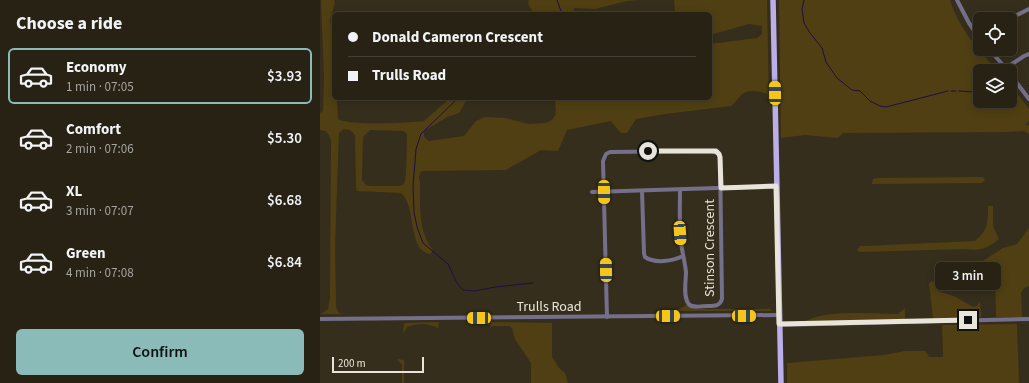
<!DOCTYPE html>
<html lang="en">
<head>
<meta charset="utf-8">
<style>
	:root { --surface:#282215; --page:#302a1e; --text:#f1f3f6; --muted:#a5a4a0; --line:#443f34; --accent:#8bbbb9 }
	body { margin:0; font-family:"Source Sans 3",sans-serif; background:var(--page); color:var(--text); height:100vh; display:flex; flex-direction:column; font-size:15px; white-space:nowrap }
	* { box-sizing:border-box; margin:0 }
	p { font-size:13px; color:var(--muted) }
	.icon { flex:none; width:22px; height:22px; fill:none; stroke:currentColor; stroke-width:2; stroke-linecap:round; stroke-linejoin:round }
	.map { position:relative; flex:1; overflow:hidden }
	.side { display:flex; flex-direction:column; background:var(--surface); width:320px }
	.side>* { flex:none }
	.guide { position:absolute; left:12px; top:12px; width:380px; height:88px; border-radius:6px; box-shadow:0 2px 10px #0003,0 0 0 1px var(--line); display:grid; align-content:center; height:88px; padding:0 16px; background:var(--surface) }
	.controls { position:absolute; left:653px; top:12px; display:grid; gap:8px }
	.controls a { display:grid; place-items:center; width:44px; height:44px; border-radius:6px; background:var(--surface); box-shadow:0 2px 10px #0003,0 0 0 1px var(--line); font-size:20px }
	.scale { position:absolute; left:12px; bottom:10px; width:92px; box-sizing:border-box; padding-left:4px; border:2px solid #e9e4d9; border-top:0; font-size:11px; line-height:14px; white-space:nowrap; color:#e9e4d9; -webkit-text-stroke:3px #362e1c; paint-order:stroke }
	.end { position:absolute; width:18px; height:18px; margin:-9px; border:5px solid #e9e4d9; background:#111; box-shadow:0 0 0 2px #111 }
	.from { border-radius:50% }
	.bubble { position:absolute; height:28px; border-radius:6px; background:var(--surface); box-shadow:0 2px 10px #0003,0 0 0 1px var(--line); font-size:13px; font-weight:600; line-height:28px; text-align:center }
	.car { position:absolute; width:12px; height:24px; margin:-12px -6px; border-radius:5px; box-shadow:0 0 3px 1px #0007; background:linear-gradient(#f5c518 24%,#345 0 40%,#f5c518 0 76%,#345 0 86%,#f5c518 0) }
	.guide b { display:flex; align-items:center; gap:14px; height:38px; font-size:15px }
	.guide b+b { border-top:1px solid var(--line) }
	.guide i { width:10px; height:10px; background:var(--text) }
	ul { padding:0; list-style:none }
	li { display:flex; align-items:center; gap:12px; height:56px; margin:0 8px 6px; padding:0 8px; border:2px solid transparent; border-radius:6px }
	li div { flex:1 }
	li b { display:block; font-size:15px }
	li em { font-style:normal; font-weight:600 }
	li.selected { border-color:var(--accent) }
	li>.icon { width:36px; height:36px; stroke-width:1.5 }
	h2 { padding:0 16px; font-size:18px; line-height:48px }
	.primary-button { display:flex; gap:8px; margin-top:auto; padding:8px 16px }
	.primary-button a { flex:1; height:46px; border-radius:6px; background:var(--accent); color:#111; font-size:16px; font-weight:600; line-height:46px; text-align:center }
	main { display:flex; flex:1; min-height:0 }
	.map>svg:first-child { display:block }
	.green { fill:#4f3f13; fill-rule:evenodd }
	.lines { fill:none; stroke-linecap:round; stroke-linejoin:round }
	.stream { stroke:#210d44; stroke-width:1 }
	.minor { stroke:#756f8c; stroke-width:4 }
	.major { stroke:#bbafe9; stroke-width:5.5 }
	.route { stroke:#e9e4d9; stroke-width:5 }
	.labels { text-anchor:middle; stroke-width:4; stroke-linejoin:round; paint-order:stroke }
	.street-label { font-size:14px; fill:#e9e4d9; stroke:#362e1c }
</style>
</head>
<body>
<main>
<section class="side">
<h2>Choose a ride</h2>
<ul>
<li class="selected"><svg class="icon" aria-label="car" viewBox="0 0 24 24"><path d="M5 17H2v-5l4-1 3-4h7l3 4 3 1v5h-3M9 17h6M6 11h13"/><circle cx="7" cy="17" r="2"/><circle cx="17" cy="17" r="2"/></svg><div><b>Economy</b><p>1 min · 07:05</p></div><em>$3.93</em></li>
<li><svg class="icon" aria-label="car" viewBox="0 0 24 24"><path d="M5 17H2v-5l4-1 3-4h7l3 4 3 1v5h-3M9 17h6M6 11h13"/><circle cx="7" cy="17" r="2"/><circle cx="17" cy="17" r="2"/></svg><div><b>Comfort</b><p>2 min · 07:06</p></div><em>$5.30</em></li>
<li><svg class="icon" aria-label="car" viewBox="0 0 24 24"><path d="M5 17H2v-5l4-1 3-4h7l3 4 3 1v5h-3M9 17h6M6 11h13"/><circle cx="7" cy="17" r="2"/><circle cx="17" cy="17" r="2"/></svg><div><b>XL</b><p>3 min · 07:07</p></div><em>$6.68</em></li>
<li><svg class="icon" aria-label="car" viewBox="0 0 24 24"><path d="M5 17H2v-5l4-1 3-4h7l3 4 3 1v5h-3M9 17h6M6 11h13"/><circle cx="7" cy="17" r="2"/><circle cx="17" cy="17" r="2"/></svg><div><b>Green</b><p>4 min · 07:08</p></div><em>$6.84</em></li>
</ul>
<div class="primary-button"><a>Confirm</a></div>
</section>
<div class="map">
<svg width="709" height="383" viewBox="0 0 709 383">
	<rect width="100%" height="100%" fill="#362e1c"/>
	<!-- green -->
	<g class="green">
		<path d="M 1,0 L 14,0 L 15,3 L 10,20 L 14,44 L 14,98 L 17,98 L 18,119 C 28,126 89,123 104,121 L 130,98 L 148,98 L 139,113 L 127,117 L 104,131 L 104,137 L 109,141 L 144,136 L 156,121 L 165,117 L 185,118 L 209,124 L 226,123 L 232,120 L 236,114 L 235,98 L 390,98 L 390,44 L 437,38 L 442,34 L 442,26 L 429,24 L 390,35 L 390,14 L 355,14 L 354,0 L 447,0 L 449,103 L 447,94 C 441,91 428,89 422,94 C 418,98 415,103 411,106 L 345,114 L 316,119 L 307,133 L 301,133 L 291,121 L 247,130 L 238,151 L 221,150 L 186,170 L 102,171 C 99,174 98,177 100,181 C 100,204 98,232 113,250 L 110,254 C 87,250 97,206 81,193 L 37,191 L 36,188 L 35,135 L 30,130 L 24,129 L 19,133 L 15,247 L 16,307 L 19,313 L 24,314 L 1,314 L 8,309 L 10,297 L 11,141 C 9,134 7,130 0,130 L 0,113 L 3,111 L 4,76 ZM 50,130 L 83,131 L 87,134 L 86,174 L 85,181 L 83,185 L 78,186 L 50,186 L 46,185 L 42,180 L 43,137 Z"/>
		<polygon points="209,0 319,0 307,1 275,9 254,8 253,14 214,14 208,4"/>
		<path d="M 459,0 L 630,0 C 638,27 659,51 678,71 L 660,71 L 660,101 L 690,101 L 690,84 L 709,109 L 709,121 L 705,125 L 709,125 L 709,134 L 704,131 L 685,132 L 523,133 L 518,138 L 485,135 L 461,138 Z"/>
		<polygon points="663,177 665,180 662,183 552,184 553,179 557,178"/>
		<path d="M 668,206 L 673,206 L 673,226 L 679,239 C 666,249 661,251 645,249 L 540,252 L 537,250 L 540,246 L 545,246 L 655,241 C 668,231 668,221 668,206 Z"/>
		<polygon points="709,228 709,286 704,288 701,293 702,317 676,317 675,271 659,267 661,262 683,248 697,244"/>
		<polygon points="612,281 614,282 618,291 634,296 653,307 657,306 660,301 661,317 613,319 609,283"/>
		<polygon points="366,305 377,309 448,309 449,308 452,311 356,311"/>
		<path d="M 585,308 L 585,319 L 486,321 C 509,309 553,314 578,314 Z"/>
		<path d="M 119,322 L 118,328 C 108,323 98,323 87,327 L 83,334 L 84,323 Z"/>
		<polygon points="171,322 232,323 232,357 239,368 245,373 248,383 211,383 211,363 195,339 192,328 189,326 173,326 170,328"/>
		<polygon points="697,324 699,383 467,383 467,363 564,355 585,351 605,351 608,355 609,357 623,357 622,325"/>
		<polygon points="77,359 84,360 84,383 82,383 82,365"/>
	</g>
	<g class="lines">
		<!-- stream -->
		<g class="stream">
			<polyline points="237,0 242,14"/>
			<polyline points="484,0 482,9 484,23 490,33 502,48 506,62 517,78 532,90 540,91 550,101 560,106 566,107 628,91"/>
			<polyline points="708,86 709,85"/>
			<polyline points="631,91 636,91"/>
			<polyline points="639,91 654,92 660,94"/>
			<polyline points="690,96 694,94"/>
			<polyline points="138,98 101,134 96,149 93,186 94,212 97,227 103,243 128,264 137,283 143,290 155,291 175,287 213,283"/>
		</g>
		<!-- minor -->
		<g class="minor">
			<polyline points="637,0 649,23 660,39"/>
			<polyline points="689,19 709,9"/>
			<polyline points="669,49 688,71"/>
			<polyline points="686,68 704,56 709,54"/>
			<polyline points="690,74 709,99"/>
			<path d="M 322,191 L 324,253 L 325,257 C 335,264 353,261 363,256"/>
			<polyline points="272,192 456,186"/>
			<path d="M 287,317 L 283,161 L 286,154 L 290,152 L 391,151 L 399,154 L 400,157 L 402,299 C 400,306 395,306 388,306 C 382,306 371,309 368,303 C 363,295 366,281 366,272 C 365,262 362,252 361,242 C 359,225 360,207 360,190"/>
			<polyline points="0,319 458,315"/>
			<polyline points="459,325 709,319"/>
		</g>
		<!-- major -->
		<polyline class="major" points="453,0 461,383"/>
	</g>
	<g class="lines">
		<!-- route -->
		<polyline class="route" points="328,151 396,151 399,154 400,157 401,188 456,186 459,324 648,320"/>
	</g>
	<g class="labels">
		<!-- street labels -->
		<g class="street-label">
			<text transform="translate(389 248) rotate(-90)" y="5">Stinson Crescent</text>
			<text x="229" y="311">Trulls Road</text>
		</g>
	</g>
</svg>
<div class="controls">
<a><svg class="icon" aria-label="locate" viewBox="0 0 24 24"><circle cx="12" cy="12" r="6"/><path d="M12 2v4M12 18v4M2 12h4M18 12h4"/></svg></a>
<a><svg class="icon" aria-label="layers" viewBox="0 0 24 24"><path d="M12 4l9 5-9 5-9-5zM3 14l9 5 9-5"/></svg></a>
</div>
<div class="scale">200 m</div>
<i class="end from" style="left:328px;top:151px"></i>
<i class="end" style="left:648px;top:320px"></i>
<div class="bubble" style="left:615px;top:262px;width:66px">3 min</div>
<i class="car" style="left:455px;top:93px;rotate:359deg"></i>
<i class="car" style="left:284px;top:192px;rotate:179deg"></i>
<i class="car" style="left:360px;top:233px;rotate:176deg"></i>
<i class="car" style="left:286px;top:270px;rotate:359deg"></i>
<i class="car" style="left:348px;top:316px;rotate:90deg"></i>
<i class="car" style="left:424px;top:316px;rotate:90deg"></i>
<i class="car" style="left:159px;top:318px;rotate:270deg"></i>
<div class="guide">
<b><i class="from"></i>Donald Cameron Crescent</b>
<b><i></i>Trulls Road</b>
</div>
</div>
</main>
</body>
</html>
